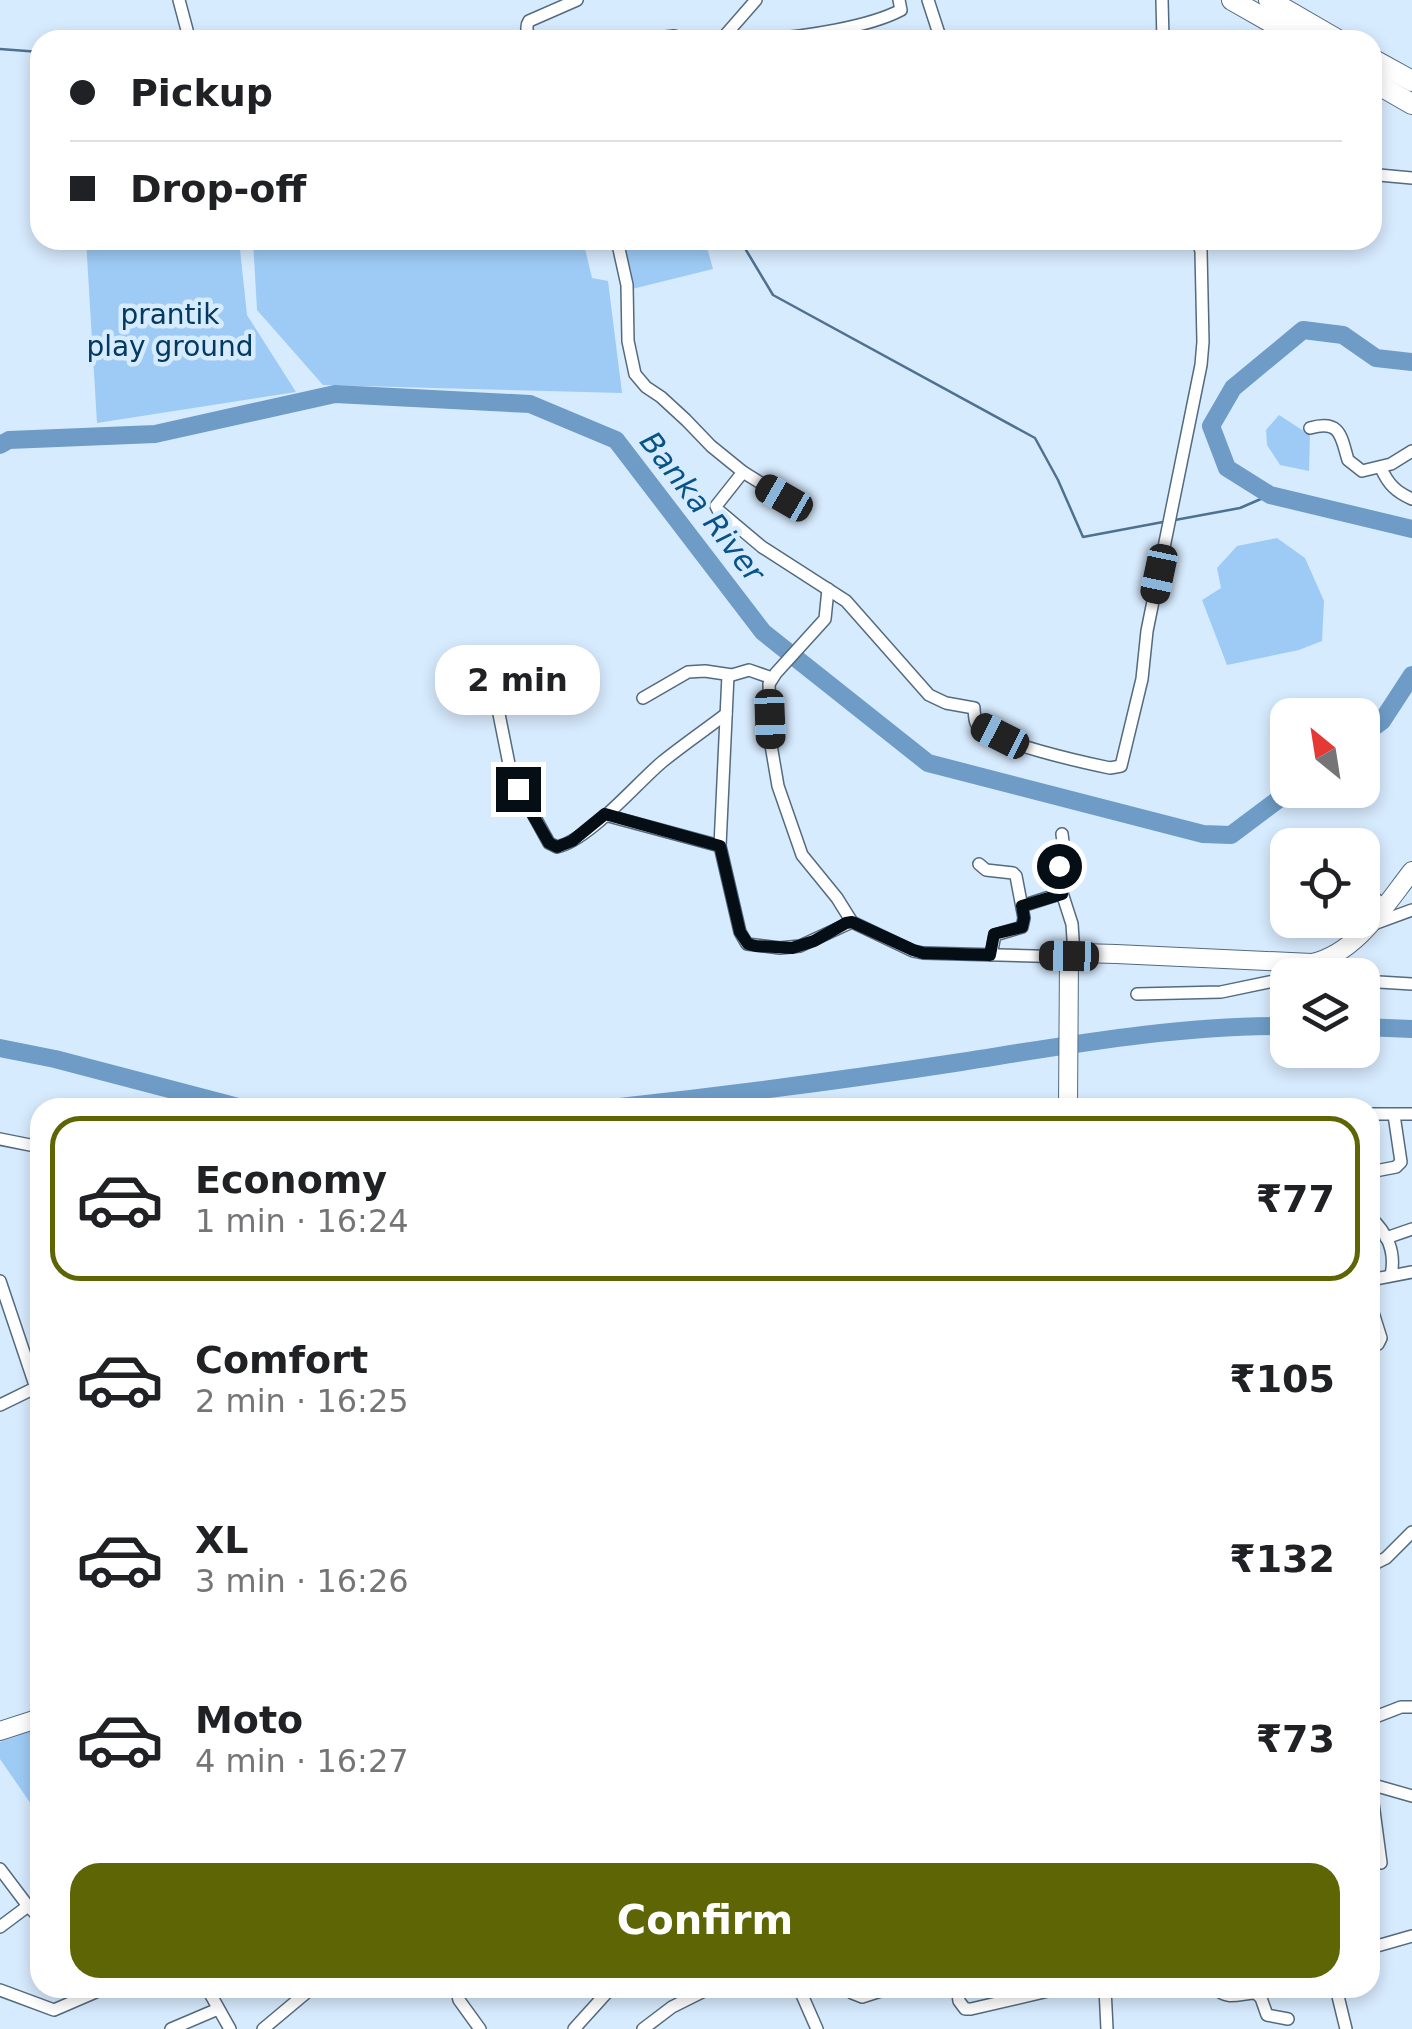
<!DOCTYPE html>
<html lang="en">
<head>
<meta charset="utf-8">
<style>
	:root { --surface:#fff; --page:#f6f6f6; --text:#202124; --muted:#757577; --line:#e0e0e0; --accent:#5d6504 }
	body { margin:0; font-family:"DejaVu Sans",sans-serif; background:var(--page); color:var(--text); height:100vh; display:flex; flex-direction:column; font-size:38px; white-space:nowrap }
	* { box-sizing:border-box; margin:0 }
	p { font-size:32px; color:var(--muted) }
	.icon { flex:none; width:55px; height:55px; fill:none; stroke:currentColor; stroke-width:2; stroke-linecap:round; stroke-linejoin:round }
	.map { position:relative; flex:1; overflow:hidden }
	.sheet { position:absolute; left:30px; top:1098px; width:1350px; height:900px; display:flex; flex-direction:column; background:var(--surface); border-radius:30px; box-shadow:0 5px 15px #0003 }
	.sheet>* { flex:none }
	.banner { position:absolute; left:30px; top:30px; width:1352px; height:220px; border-radius:30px; box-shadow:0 5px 15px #0003; display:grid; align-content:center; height:220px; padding:0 40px; background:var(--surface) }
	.needle { width:65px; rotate:330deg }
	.controls { position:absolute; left:1270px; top:698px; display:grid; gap:20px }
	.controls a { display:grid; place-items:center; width:110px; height:110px; border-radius:20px; background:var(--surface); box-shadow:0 5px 15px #0003; font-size:50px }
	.end { position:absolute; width:45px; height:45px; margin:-22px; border:12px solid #050d15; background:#fff; box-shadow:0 0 0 5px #fff }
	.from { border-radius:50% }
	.bubble { position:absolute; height:70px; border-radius:30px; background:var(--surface); box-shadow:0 5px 15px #0003; font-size:32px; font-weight:600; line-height:70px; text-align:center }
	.car { position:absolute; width:30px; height:60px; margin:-30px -15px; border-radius:12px; box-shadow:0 0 8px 2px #0007; background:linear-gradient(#222 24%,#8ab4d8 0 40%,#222 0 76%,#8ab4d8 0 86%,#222 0) }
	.banner b { display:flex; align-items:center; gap:35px; height:95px; font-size:38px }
	.banner b+b { border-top:2px solid var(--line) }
	.banner i { width:25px; height:25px; background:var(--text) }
	ul { padding:18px 0 0; list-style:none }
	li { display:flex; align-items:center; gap:30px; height:165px; margin:0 20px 15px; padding:0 20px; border:5px solid transparent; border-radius:30px }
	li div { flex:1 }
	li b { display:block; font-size:38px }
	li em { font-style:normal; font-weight:600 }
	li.selected { border-color:var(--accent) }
	li>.icon { width:90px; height:90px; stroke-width:1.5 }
	.primary-button { display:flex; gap:20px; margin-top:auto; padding:20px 40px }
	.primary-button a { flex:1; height:115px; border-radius:30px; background:var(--accent); color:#fff; font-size:40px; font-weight:600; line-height:115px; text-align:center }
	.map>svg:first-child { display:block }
	.green { fill:#9ecbf5 }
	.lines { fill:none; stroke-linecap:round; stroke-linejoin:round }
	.stream { stroke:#4e7191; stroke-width:2.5 }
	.river { stroke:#6e9cc6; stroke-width:18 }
	.minor-casing { stroke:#546a7e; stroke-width:14 }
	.secondary-casing { stroke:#546a7e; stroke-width:20 }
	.trunk-casing { stroke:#546a7e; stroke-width:22 }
	.minor { stroke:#fff; stroke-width:11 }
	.secondary { stroke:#fff; stroke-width:18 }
	.trunk { stroke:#fff; stroke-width:20 }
	.route { stroke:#050d15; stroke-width:12 }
	.labels { text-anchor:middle; stroke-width:9; stroke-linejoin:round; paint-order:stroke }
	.park-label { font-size:28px; fill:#023a62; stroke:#d7ebfe }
	.water-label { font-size:30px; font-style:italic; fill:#075388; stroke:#d7ebfe }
</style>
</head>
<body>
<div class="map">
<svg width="1412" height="2029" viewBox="0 0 1412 2029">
	<rect width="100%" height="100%" fill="#d7ebfe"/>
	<!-- green -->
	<g class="green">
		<polygon points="86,240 239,240 247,315 296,392 97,423"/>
		<polygon points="253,240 583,240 592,278 608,281 622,393 323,385 257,310"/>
		<polygon points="611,240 705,240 713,269 624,291"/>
		<polygon points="1279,415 1310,435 1309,471 1280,465 1267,445 1266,430"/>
		<polygon points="1277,538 1305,558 1324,601 1322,641 1299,650 1227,665 1202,600 1221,588 1217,568 1237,546"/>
		<polygon points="40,1728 40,1817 0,1759 0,1742"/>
	</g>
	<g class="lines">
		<!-- stream -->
		<g class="stream">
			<polyline points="0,49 40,52"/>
			<polyline points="740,240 773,295 1035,438 1058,480 1083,537 1163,522"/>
			<polyline points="1175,520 1240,508 1270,495"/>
		</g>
		<!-- river -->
		<g class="river">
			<polyline points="1412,362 1376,358 1343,335 1303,330 1233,388 1211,426 1227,468 1270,495 1412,529"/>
			<polyline points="0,445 9,440 155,434 335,394 530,404 616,440 763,632 928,763 1203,834 1231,835 1291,790"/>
			<polyline points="1362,736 1382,721 1412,675"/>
			<polyline points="1362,1027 1412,1029"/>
			<polyline points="0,1048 55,1059 242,1108"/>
			<path d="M 611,1108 C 728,1095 844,1080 961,1062 C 1069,1045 1178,1025 1288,1026"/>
		</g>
		<!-- minor casing -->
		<g class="minor-casing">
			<g id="minor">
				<polyline points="179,0 187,30"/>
				<polyline points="928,0 941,40"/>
				<polyline points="1162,0 1163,40"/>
				<path d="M 767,39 C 803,37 869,27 901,10 L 899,0"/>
				<path d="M 533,40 C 527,35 525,27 529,21 L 577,0"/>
				<polyline points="638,40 674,36 686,40"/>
				<polyline points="721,40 756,0"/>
				<polyline points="1379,175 1412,178"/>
				<polyline points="617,240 627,285 628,341 635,374 646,387 661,397 686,420 711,446 743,472 785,498"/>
				<path d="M 1310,428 C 1341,419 1341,437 1348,460 L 1362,471 L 1391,464 L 1412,451"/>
				<path d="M 1381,468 C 1388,484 1396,492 1412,499"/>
				<path d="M 743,472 L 716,506 L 718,510 L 762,547 L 846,601 L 929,695 L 946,703 L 974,708 C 974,710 975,722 976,723 C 989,742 1086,763 1110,768 L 1121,766 L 1142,679 L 1147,631 L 1201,365 L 1203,342 L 1201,251 L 1197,240"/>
				<polyline points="828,589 825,619 776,673 769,684 771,745 778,786 802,855 837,898 852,922"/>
				<polyline points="728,675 720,846 740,932 747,944 780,948 800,946 852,922 913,951 923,953 1069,957"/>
				<path d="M 492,679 L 511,774 L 549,843 L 557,847 C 589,840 636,784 662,762 C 683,745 705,730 726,714"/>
				<polyline points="643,698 688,672 705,671 732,675 749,670 772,678"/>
				<polyline points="605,815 720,846"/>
				<polyline points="979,864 986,870 1013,873 1016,876 1024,918 1022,927 995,935 991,955"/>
				<polyline points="1362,887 1384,906"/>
				<polyline points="1062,893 1072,924 1074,954"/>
				<polyline points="1022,906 1062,893 1059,866 1064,850 1062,834"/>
				<polyline points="1371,925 1412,910"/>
				<polyline points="1362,981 1412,984"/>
				<polyline points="1137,994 1221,992 1284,979"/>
				<polyline points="1370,1114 1412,1114"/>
				<polyline points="0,1139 40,1147"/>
				<polyline points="1370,1172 1396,1167 1401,1162 1394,1115"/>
				<path d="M 1370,1217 C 1387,1232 1396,1252 1391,1275"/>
				<polyline points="1386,1238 1412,1229"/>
				<polyline points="1370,1280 1412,1272"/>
				<polyline points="0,1281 40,1400"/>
				<polyline points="1370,1303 1381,1338 1378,1344 1370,1348"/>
				<polyline points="0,1405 37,1387"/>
				<polyline points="1370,1566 1386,1558 1412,1532"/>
				<polyline points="1370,1719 1401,1707 1412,1707"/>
				<polyline points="1370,1781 1381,1863"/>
				<polyline points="1370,1784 1412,1796"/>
				<polyline points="0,1869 28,1906 40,1918"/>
				<polyline points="0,1927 28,1906"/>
				<polyline points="1370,1948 1412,1936"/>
				<polyline points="207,1988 230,2029"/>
				<polyline points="456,1988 459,2000 480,2029"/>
				<polyline points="799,1988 817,2029"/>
				<polyline points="849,1988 852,1993 862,1997 890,1988"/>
				<polyline points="957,1988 959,2001 965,2009 971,2009 1061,1988"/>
				<polyline points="1105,1988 1107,2029"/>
				<path d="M 1216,1988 C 1226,2001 1241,1993 1256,1993 L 1261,1998 L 1267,2015 L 1288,2019"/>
				<polyline points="1336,1988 1346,2029"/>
				<polyline points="0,1990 54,2010 105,1988"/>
				<polyline points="171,2029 218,2009"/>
				<polyline points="263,2029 312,1988"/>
				<polyline points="574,2029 611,1988"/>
				<polyline points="643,2029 672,2007 710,1988"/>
			</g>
		</g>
		<!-- secondary casing -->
		<g class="secondary-casing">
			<g id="secondary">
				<path d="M 1068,1108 L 1069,957 L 1081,953 L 1116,954 L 1312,963 C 1357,953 1386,904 1412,871"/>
				<polyline points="0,1731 40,1718"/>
			</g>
		</g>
		<!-- trunk casing -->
		<g class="trunk-casing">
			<g id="trunk">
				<polyline points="1232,0 1302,40"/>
				<polyline points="1269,0 1338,40"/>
				<polyline points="1372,59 1412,81"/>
				<polyline points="1372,81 1412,104"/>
			</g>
		</g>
		<!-- minor -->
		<use href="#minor" class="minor"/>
		<!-- secondary -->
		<use href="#secondary" class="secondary"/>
		<!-- trunk -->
		<use href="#trunk" class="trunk"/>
	</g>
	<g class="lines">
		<!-- route -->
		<polyline class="route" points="518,789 549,843 557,847 572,841 605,814 720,846 740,932 748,944 756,946 792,948 814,941 846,923 852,922 913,950 923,953 990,955 994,934 1022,927 1024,918 1022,906 1062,894 1059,866"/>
	</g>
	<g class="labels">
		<!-- park labels -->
		<g class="park-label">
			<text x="170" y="324">prantik<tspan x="170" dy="32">play ground</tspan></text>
		</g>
		<!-- water labels -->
		<g class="water-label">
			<text transform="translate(702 507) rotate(52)" y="10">Banka River</text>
		</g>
	</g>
</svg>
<div class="controls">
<a><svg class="needle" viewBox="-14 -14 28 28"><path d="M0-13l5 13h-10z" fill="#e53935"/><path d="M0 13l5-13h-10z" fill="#757577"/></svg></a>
<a><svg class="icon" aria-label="locate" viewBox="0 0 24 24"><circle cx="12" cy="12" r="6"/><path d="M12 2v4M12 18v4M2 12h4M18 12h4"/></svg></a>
<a><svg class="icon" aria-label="layers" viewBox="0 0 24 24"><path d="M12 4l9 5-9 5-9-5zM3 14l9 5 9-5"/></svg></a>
</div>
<i class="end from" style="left:1059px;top:866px"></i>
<i class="end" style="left:518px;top:789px"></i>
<div class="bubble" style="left:435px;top:645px;width:165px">2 min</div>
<i class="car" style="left:784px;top:498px;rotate:300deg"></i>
<i class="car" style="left:1159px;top:574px;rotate:192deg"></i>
<i class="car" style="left:770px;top:719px;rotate:178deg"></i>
<i class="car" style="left:1000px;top:736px;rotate:297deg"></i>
<i class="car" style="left:1069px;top:956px;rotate:271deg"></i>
<div class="banner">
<b><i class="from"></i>Pickup</b>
<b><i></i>Drop-off</b>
</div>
<section class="sheet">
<ul>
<li class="selected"><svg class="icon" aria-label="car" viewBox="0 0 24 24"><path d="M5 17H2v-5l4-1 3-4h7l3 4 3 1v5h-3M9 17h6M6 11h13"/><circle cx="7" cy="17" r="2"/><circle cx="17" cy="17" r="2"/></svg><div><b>Economy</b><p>1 min · 16:24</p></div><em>₹77</em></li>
<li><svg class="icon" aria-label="car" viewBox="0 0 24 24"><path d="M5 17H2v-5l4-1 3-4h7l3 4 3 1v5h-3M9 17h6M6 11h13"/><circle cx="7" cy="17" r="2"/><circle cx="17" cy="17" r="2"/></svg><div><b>Comfort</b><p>2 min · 16:25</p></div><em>₹105</em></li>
<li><svg class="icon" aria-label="car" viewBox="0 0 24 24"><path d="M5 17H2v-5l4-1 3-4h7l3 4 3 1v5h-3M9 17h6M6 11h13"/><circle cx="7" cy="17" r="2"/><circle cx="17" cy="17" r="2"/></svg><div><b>XL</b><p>3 min · 16:26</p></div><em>₹132</em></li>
<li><svg class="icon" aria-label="car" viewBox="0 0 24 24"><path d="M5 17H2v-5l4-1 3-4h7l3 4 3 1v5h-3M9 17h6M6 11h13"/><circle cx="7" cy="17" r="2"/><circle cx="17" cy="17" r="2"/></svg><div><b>Moto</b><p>4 min · 16:27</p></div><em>₹73</em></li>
</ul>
<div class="primary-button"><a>Confirm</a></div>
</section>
</div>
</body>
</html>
